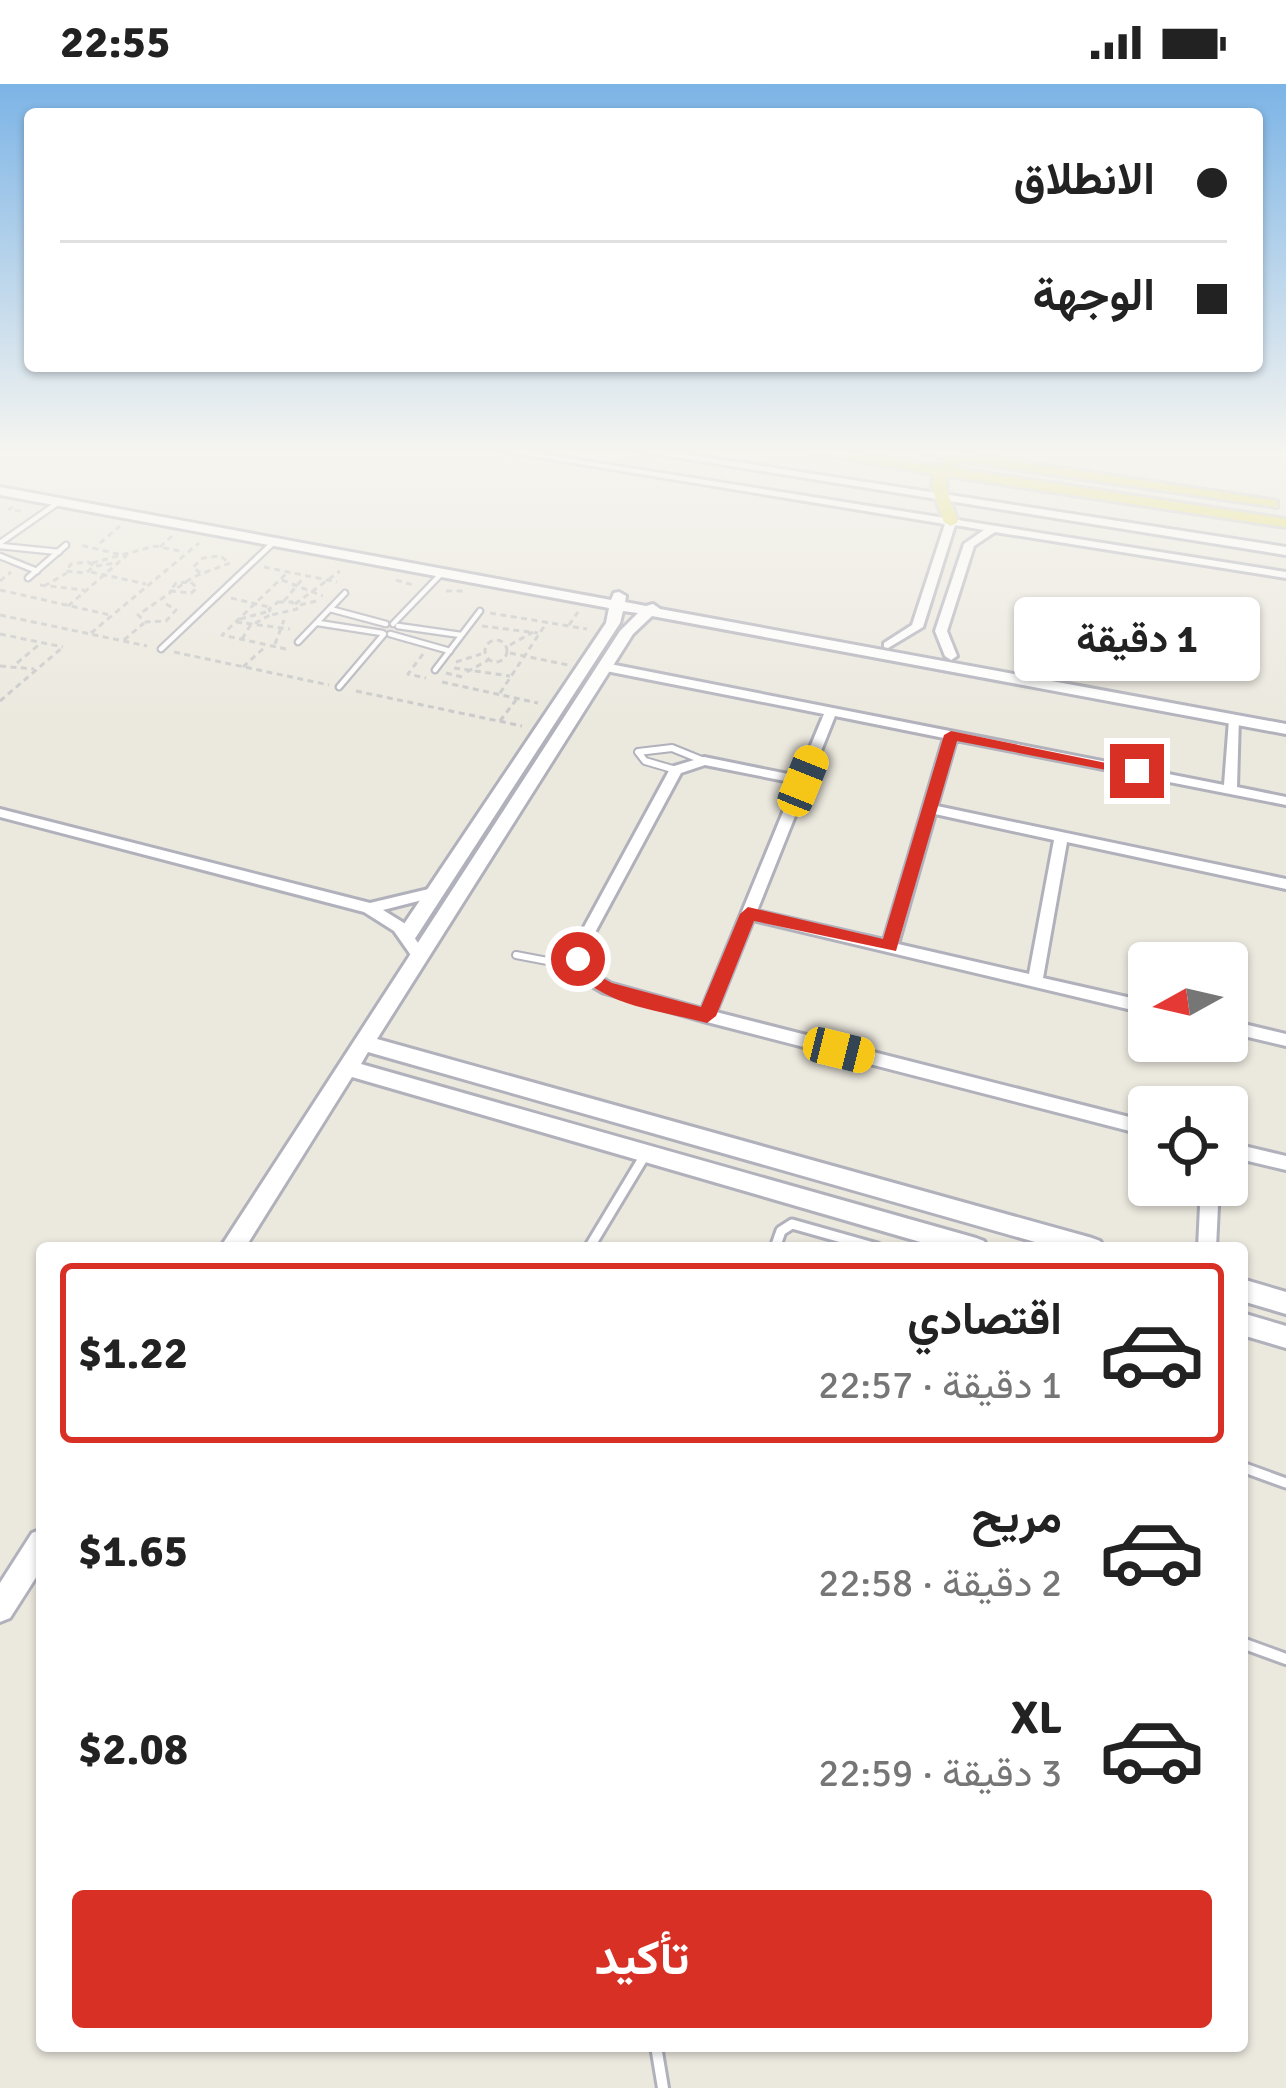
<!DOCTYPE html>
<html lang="ar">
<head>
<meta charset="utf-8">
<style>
	:root { --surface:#fff; --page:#f2f2f2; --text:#222; --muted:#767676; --line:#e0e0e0; --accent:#d93025 }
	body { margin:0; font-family:Signika,Vazirmatn,sans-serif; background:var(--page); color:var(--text); direction:rtl; height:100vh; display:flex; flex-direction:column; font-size:45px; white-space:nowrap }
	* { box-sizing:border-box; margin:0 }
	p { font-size:39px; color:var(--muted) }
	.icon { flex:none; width:66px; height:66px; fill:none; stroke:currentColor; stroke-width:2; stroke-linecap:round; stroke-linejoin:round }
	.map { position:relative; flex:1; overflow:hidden; direction:ltr }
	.sheet { position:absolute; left:36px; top:1158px; width:1212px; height:810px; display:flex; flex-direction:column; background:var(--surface); border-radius:12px; box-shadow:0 3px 9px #0004; direction:rtl }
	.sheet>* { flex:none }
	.banner { position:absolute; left:24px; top:24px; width:1239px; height:264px; border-radius:12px; box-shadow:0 3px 9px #0004; direction:rtl; display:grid; align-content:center; height:264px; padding:0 36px; background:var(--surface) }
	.needle { width:78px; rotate:262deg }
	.fabs { position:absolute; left:1128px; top:858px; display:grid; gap:24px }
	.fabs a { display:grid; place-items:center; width:120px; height:120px; border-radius:12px; background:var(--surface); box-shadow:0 3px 9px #0004; font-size:60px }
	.end { position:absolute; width:54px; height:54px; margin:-27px; border:15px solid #d93025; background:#fff; box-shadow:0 0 0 6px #fff }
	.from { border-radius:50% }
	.bubble { position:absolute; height:84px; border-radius:12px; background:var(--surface); box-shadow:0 3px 9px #0004; font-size:39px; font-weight:700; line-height:84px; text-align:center; direction:rtl }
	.car { position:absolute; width:36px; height:72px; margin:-36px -18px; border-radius:15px; box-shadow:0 0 9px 3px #0007; background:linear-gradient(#f5c518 24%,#345 0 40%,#f5c518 0 76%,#345 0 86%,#f5c518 0) }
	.banner b { display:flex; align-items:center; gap:42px; height:114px; font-size:45px }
	.banner b+b { border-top:3px solid var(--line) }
	.banner i { width:30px; height:30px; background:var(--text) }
	ul { padding:21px 0 0; list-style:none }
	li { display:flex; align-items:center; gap:36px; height:180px; margin:0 24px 18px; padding:0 12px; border:6px solid transparent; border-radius:12px }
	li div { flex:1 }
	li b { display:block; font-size:45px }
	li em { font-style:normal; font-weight:700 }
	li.current { border-color:var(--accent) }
	li>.icon { width:108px; height:108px; stroke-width:1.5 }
	.button { display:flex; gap:24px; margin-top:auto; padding:24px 36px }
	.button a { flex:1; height:138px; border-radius:12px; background:var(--accent); color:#fff; font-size:48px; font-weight:700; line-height:138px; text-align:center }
	.status { display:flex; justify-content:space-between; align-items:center; height:84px; padding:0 60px; background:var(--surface); direction:ltr }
	.status svg { height:33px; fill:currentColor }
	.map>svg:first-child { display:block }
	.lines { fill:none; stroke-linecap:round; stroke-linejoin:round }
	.service-far3-casing { stroke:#b1b1bc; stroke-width:9 }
	.service-far2-casing { stroke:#b1b1bc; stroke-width:10 }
	.service-far1-casing { stroke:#b1b1bc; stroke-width:15 }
	.service-casing { stroke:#b1b1bc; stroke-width:16 }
	.minor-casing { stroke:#b1b1bc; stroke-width:6 }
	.tertiary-casing { stroke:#b1b1bc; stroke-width:6 }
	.primary-casing { stroke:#c8c8c8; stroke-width:6 }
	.path { stroke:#c8c8c8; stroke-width:3; stroke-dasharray:6 4.5; stroke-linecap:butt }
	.service-far3 { stroke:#fff; stroke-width:4.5 }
	.service-far2 { stroke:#fff; stroke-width:6 }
	.service-far1 { stroke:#fff; stroke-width:9 }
	.service { stroke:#fff; stroke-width:10 }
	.minor { fill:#fff; fill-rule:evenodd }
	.tertiary { fill:#fff; fill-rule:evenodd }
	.primary { fill:#e3dd6a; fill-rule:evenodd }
	.route { fill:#d93025 }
</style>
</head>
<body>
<div class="status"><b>22:55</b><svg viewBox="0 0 49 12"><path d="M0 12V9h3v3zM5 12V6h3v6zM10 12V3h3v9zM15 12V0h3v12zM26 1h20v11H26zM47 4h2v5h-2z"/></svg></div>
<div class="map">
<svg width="1286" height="2004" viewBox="0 0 1286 2004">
	<rect width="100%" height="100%" fill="#ebe8de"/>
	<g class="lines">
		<!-- service-far3 casing -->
		<g class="service-far3-casing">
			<g id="service-far3">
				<polyline points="0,459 59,418"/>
				<polyline points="0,462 59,468"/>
				<polyline points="0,472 37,487"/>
				<polyline points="28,494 66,461"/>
				<polyline points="330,525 386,540"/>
				<polyline points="318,539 382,549"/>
				<polyline points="393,540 442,489"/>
				<polyline points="398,542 461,551"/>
				<polyline points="390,550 450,567"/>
				<polyline points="298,558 345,509"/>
				<polyline points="161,565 275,457"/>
				<polyline points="435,586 480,527"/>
				<polyline points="339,603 384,550"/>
			</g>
		</g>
		<!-- service-far2 casing -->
		<g class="service-far2-casing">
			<g id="service-far2">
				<polyline points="676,686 645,677 638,668 672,664 704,677"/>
				<polyline points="516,871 579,883"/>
			</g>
		</g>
		<!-- service-far1 casing -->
		<g class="service-far1-casing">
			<g id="service-far1">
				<polyline points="589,1164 645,1071"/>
				<polyline points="775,1164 781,1147 792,1140 877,1164"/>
				<polyline points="1242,1383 1286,1399"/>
			</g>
		</g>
		<!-- service casing -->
		<g class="service-casing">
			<g id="service">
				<polyline points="1242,1559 1286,1575"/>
				<polyline points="656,1962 663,2004"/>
			</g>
		</g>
		<!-- minor casing -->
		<g class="minor-casing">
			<g id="minor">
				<polygon points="488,365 509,365 1286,488 1286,494 995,448 974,462 947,547 957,572 951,576 945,572 935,547 964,460 984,446 955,441 923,543 888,564 884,563 884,559 912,541 945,440"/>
				<path d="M 605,579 L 1224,701 L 1229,636 L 1235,632 L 1239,633 L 1237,703 L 1286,713 L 1286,721 L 956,656 L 937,722 L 1286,795 L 1286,805 L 1067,758 L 1043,894 L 1149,918 L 1149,930 L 753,836 L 716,928 L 1149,1038 L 1149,1052 L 707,938 L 602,908 L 581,896 L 571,867 L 671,683 L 704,673 L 798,692 L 824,630 L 601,586 L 599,583 ZM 835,632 L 944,654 L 884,856 L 757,827 ZM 705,681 L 795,699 L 702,925 L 612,900 L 593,889 L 585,867 L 681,689 ZM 935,730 L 1054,756 L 1029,890 L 898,860 Z"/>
				<polygon points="0,725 370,819 433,804 438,806 440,809 438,812 383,826 404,839 428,873 425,877 415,877 394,847 364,828 0,733"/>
				<polygon points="1227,936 1286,950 1286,962 1227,948"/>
				<polygon points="1227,1058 1286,1072 1286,1086 1227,1072"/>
				<polygon points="1201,1101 1219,1101 1216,1164 1198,1164"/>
			</g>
		</g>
		<!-- tertiary casing -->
		<g class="tertiary-casing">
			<g id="tertiary">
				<polygon points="625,365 652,365 1286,463 1286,471"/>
				<polygon points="0,403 611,516 614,509 619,508 626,512 625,518 646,522 653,520 660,525 1286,640 1286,650 652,532 633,550 377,955 1092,1154 1100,1157 1104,1164 1056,1164 368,968 361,980 976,1154 984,1157 988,1164 941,1164 352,993 245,1164 220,1164 620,547 638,529 623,527 620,539 414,856 407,858 398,851 400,846 606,539 609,524 0,411"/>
				<polygon points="1242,1195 1286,1208 1286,1230 1242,1217"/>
				<polygon points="1242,1229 1286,1242 1286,1264 1242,1251"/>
				<polygon points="42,1445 42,1484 10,1534 0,1538 0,1499 32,1449"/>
			</g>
		</g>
		<!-- primary casing -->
		<g class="primary-casing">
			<polygon id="primary" points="790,365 822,365 938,382 947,375 904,365 936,365 1272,416 1277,417 1277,423 960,377 952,384 1286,435 1286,443 947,392 946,404 958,438 951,442 944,438 932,404 933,390"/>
		</g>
		<!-- path -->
		<g class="path">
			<polyline points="13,423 9,425 25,428"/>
			<polyline points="100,459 120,442"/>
			<polyline points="160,463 172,452"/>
			<polygon points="88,478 94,482 86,489 66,487 71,480"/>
			<polyline points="92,479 155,462 184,468"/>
			<polyline points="96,482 116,479"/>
			<polyline points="264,483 337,498"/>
			<polyline points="91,488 146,500"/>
			<polyline points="282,496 323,512"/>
			<polyline points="396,496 413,501"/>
			<polyline points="0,497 11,488"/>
			<polygon points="191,498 197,504 191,509 170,507 176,499"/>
			<polyline points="40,501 84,506"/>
			<polyline points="44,502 67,489"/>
			<polyline points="0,506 110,531"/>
			<polyline points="446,507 465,507"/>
			<polyline points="231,514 269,523"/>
			<polyline points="284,517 304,493"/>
			<polygon points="278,518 292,518 297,525 271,531 269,525"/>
			<polyline points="166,520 176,526 166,537 146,538 138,531 193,493 230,479 220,472 203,474 193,483 200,489"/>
			<polyline points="295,520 340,487"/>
			<polyline points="300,521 320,516"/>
			<polyline points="68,522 126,472 80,461"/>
			<polyline points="490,529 587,545"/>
			<polyline points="0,531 147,562"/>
			<polyline points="240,535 266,528"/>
			<polyline points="236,538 290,545"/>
			<polyline points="569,541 578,528"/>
			<polyline points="482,542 538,549"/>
			<polyline points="91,549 199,459"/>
			<polyline points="0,550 63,563"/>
			<polyline points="242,555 250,542 270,531"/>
			<polyline points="124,556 144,539"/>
			<circle cx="496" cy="567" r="11"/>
			<polyline points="275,560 284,536"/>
			<polyline points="510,561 533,548"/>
			<polyline points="286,565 222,551 288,488"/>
			<polyline points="174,568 329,601"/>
			<polyline points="510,569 568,581"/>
			<polyline points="423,570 408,590 426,594"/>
			<polyline points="456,578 481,570"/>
			<polyline points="17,579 41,559"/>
			<polyline points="0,582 34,585"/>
			<polyline points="243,583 266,562"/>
			<polyline points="454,584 510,592"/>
			<polyline points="467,588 490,575"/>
			<polyline points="446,589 462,593"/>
			<polyline points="442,598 538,619"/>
			<polyline points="356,607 522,642"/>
			<polyline points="500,609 547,538"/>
			<polyline points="0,617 63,563"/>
			<polyline points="500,637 516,616"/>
		</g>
		<!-- service-far3 -->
		<use href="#service-far3" class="service-far3"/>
		<!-- service-far2 -->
		<use href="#service-far2" class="service-far2"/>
		<!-- service-far1 -->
		<use href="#service-far1" class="service-far1"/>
		<!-- service -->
		<use href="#service" class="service"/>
		<!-- minor -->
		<use href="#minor" class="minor"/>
		<!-- tertiary -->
		<use href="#tertiary" class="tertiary"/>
		<!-- primary -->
		<use href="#primary" class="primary"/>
	</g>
	<!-- sky -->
	<linearGradient id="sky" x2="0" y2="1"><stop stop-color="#7cb4e6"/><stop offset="0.57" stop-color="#f6f5f0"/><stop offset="1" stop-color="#f6f5f0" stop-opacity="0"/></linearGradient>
	<rect width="1286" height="645" fill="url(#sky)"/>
	<!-- route -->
	<path class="route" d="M 951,647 L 1145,687 L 1137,692 L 957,657 L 896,867 L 754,837 L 716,932 L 707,939 C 661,926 591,922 569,875 L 578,869 L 592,888 L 612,899 L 701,923 L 740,830 L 748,823 L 883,855 L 944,651 Z"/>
</svg>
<div class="fabs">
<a><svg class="needle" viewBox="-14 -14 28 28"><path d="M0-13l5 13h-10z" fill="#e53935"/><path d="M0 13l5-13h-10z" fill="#767676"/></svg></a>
<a><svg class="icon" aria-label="locate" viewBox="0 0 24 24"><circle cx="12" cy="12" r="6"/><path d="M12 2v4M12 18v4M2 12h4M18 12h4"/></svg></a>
</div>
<i class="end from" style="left:578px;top:875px"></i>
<i class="end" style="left:1137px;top:687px"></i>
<div class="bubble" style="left:1014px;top:513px;width:246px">1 دقيقة</div>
<i class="car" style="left:803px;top:697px;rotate:22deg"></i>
<i class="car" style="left:839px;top:966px;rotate:104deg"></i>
<div class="banner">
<b><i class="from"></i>الانطلاق</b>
<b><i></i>الوجهة</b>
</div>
<section class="sheet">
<ul>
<li class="current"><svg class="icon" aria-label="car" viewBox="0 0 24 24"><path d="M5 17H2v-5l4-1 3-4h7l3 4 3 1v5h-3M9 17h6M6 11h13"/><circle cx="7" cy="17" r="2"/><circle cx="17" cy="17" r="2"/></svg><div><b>اقتصادي</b><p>1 دقيقة · 22:57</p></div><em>$1.22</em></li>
<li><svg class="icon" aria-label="car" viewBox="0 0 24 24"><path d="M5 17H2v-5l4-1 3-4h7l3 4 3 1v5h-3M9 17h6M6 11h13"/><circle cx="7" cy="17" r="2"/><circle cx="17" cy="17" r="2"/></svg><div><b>مريح</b><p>2 دقيقة · 22:58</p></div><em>$1.65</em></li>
<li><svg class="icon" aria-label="car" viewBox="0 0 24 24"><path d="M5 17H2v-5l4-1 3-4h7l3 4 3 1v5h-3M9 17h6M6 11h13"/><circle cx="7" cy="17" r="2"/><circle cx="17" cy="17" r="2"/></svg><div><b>XL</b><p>3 دقيقة · 22:59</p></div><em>$2.08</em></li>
</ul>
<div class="button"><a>تأكيد</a></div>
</section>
</div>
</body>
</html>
